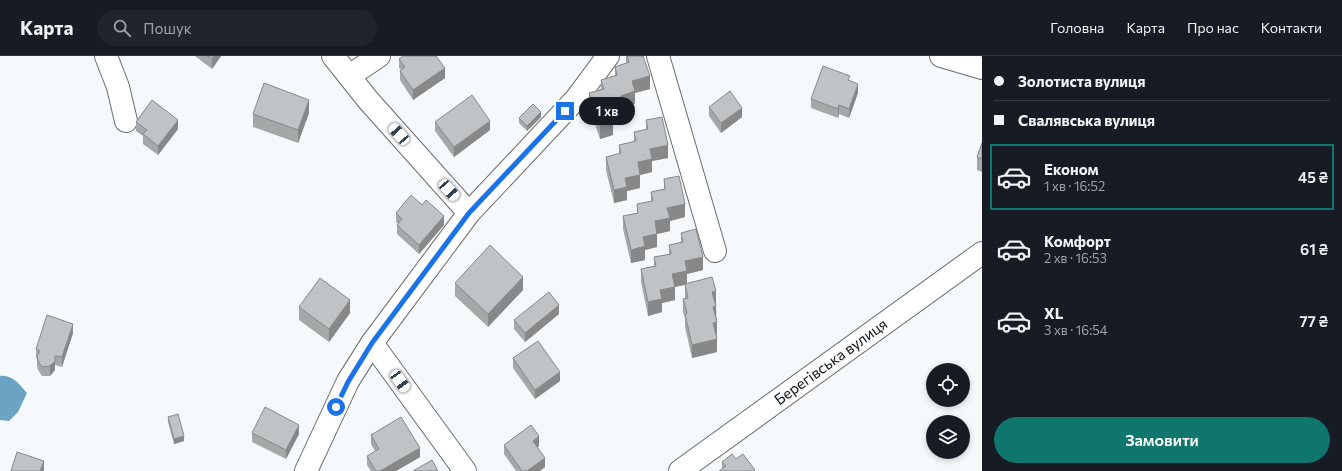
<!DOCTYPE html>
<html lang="uk">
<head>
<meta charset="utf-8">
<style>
	:root { --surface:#171b24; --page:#20242c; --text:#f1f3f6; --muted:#9ea1a6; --line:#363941; --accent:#0f766e }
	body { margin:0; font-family:Commissioner,sans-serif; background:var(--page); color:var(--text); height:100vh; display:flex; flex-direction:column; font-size:15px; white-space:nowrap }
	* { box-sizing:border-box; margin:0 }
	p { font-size:13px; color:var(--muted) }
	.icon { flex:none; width:22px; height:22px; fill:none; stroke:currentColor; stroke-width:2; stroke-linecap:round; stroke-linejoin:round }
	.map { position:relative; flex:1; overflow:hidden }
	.drawer { display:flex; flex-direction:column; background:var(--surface); width:360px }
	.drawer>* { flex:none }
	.guide { display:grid; align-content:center; height:88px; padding:0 12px; background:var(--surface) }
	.fabs { position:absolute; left:926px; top:307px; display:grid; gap:8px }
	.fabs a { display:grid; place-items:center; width:44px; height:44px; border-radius:50%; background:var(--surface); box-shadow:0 2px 6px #0003; font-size:20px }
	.end { position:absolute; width:18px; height:18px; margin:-9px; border:5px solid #1a73e8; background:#fff; box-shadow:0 0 0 2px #fff }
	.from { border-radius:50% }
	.bubble { position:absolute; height:28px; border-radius:14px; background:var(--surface); box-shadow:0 2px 6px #0003; font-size:13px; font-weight:600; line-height:28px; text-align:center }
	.car { position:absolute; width:12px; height:24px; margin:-12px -6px; border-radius:5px; box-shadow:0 0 3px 1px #0007; background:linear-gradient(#fff 24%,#345 0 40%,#fff 0 76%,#345 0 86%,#fff 0) }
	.guide b { display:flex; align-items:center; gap:14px; height:38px; font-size:15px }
	.guide b+b { border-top:1px solid var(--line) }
	.guide i { width:10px; height:10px; background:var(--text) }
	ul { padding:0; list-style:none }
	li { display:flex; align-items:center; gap:12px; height:66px; margin:0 8px 6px; padding:0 4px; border:2px solid transparent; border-radius:0px }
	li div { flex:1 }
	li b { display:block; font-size:15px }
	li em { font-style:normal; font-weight:600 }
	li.current { border-color:var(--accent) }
	li>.icon { width:36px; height:36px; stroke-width:1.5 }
	.cta { display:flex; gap:8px; margin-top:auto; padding:8px 12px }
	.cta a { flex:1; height:46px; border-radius:24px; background:var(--accent); color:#fff; font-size:16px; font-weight:600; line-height:46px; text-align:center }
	header { display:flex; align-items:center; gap:24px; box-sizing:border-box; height:56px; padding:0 20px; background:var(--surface); border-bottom:1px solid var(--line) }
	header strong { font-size:19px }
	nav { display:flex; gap:22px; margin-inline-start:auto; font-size:14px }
	.search { width:280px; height:36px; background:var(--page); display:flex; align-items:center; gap:10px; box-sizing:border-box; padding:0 14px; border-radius:22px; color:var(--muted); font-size:15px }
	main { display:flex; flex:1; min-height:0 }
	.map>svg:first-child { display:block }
	.water { fill:#6ba4c2 }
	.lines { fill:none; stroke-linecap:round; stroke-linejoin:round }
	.minor-casing { stroke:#6a6d6f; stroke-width:24 }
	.minor { stroke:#fff; stroke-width:22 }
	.wall { fill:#a5a8a9 }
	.shaded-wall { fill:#86888a }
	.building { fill:#c0c3c5; stroke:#86888a }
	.route { stroke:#1a73e8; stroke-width:5 }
	.labels { text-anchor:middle; stroke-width:3; stroke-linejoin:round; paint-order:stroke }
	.street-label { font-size:15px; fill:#141516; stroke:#f6f9fb }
</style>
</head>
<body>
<header>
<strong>Карта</strong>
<div class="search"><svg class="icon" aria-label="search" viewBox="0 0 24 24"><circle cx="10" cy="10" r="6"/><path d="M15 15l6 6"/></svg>Пошук</div>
<nav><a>Головна</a><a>Карта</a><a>Про нас</a><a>Контакти</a></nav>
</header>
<main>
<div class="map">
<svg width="982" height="415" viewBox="0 0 982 415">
	<rect width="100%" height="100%" fill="#f6f9fb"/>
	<!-- water -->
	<path class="water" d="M 0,320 C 12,318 20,329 27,337 L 18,356 L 9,365 L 0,364 Z"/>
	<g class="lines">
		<!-- minor casing -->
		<g class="minor-casing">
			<g id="minor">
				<polyline points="106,0 118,31 126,65"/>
				<polyline points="658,0 715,195"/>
				<polyline points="941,0 982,12"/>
				<polyline points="349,20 379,0"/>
				<polyline points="469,157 576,43 608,0"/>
				<polyline points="372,287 465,415"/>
				<polyline points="306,415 348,325 372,287 469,157 368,44 333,0"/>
				<polyline points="680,415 982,197"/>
			</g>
		</g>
		<!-- minor -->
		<use href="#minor" class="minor"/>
	</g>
	<!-- wall -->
	<g class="wall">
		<polygon points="195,0 221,0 212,13"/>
		<polygon points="626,0 643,0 650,33 635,37 635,48 625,52 625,65 613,68 613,79 600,83 589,50 589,37 601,33 601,24 615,20 615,11 626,7"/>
		<polygon points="399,3 445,22 413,44 400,24 400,15 401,14 399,12"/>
		<polygon points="850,25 858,37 849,62 839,58 838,62 811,52 811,43"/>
		<polygon points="709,51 742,61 721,77 709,60"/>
		<polygon points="309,57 298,87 253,71 253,58"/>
		<polygon points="541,61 527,75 519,67 519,62"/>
		<polygon points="646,64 668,102 652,105 652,116 640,119 640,132 627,135 627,144 614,147 606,114 606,101 619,98 619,89 634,86 634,76 646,74"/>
		<polygon points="136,66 178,73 158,99 143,88 143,80 136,75"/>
		<polygon points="435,66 490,74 454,101 435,75"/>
		<polygon points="982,87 982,116 977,114 977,101"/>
		<polygon points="664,123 685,161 670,165 670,175 657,178 657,191 645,194 645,204 631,207 623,173 623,160 637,157 637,148 651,145 651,136 664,133"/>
		<polygon points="396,157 444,169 419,198 397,178 397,169 398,168 396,166"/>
		<polygon points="681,177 703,214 687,218 687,228 716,248 717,279 716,279 717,296 692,302 685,271 685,262 683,256 683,243 685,243 685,229 675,231 675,244 662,247 662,256 648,260 641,226 641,213 654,210 654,201 669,198 669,189 681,186"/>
		<polygon points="455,227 523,234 488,271 455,240"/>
		<polygon points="299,251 350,257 329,286 299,264"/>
		<polygon points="559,258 525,286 514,273 514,264"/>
		<polygon points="73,277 62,311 55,309 55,314 50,320 42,320 38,314 37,309 37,303 36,302 36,293"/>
		<polygon points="513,302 560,325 535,343 513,312"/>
		<polygon points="168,361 184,385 174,388 168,366"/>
		<polygon points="252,377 299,378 286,403 252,386"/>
		<polygon points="371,379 420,401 396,415 371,415 367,409 367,400 375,395 371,388"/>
		<polygon points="504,389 539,390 538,391 545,411 540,415 516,415 504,398"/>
		<polygon points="736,403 755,415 722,412 722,406"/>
	</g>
	<!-- shaded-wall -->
	<g class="shaded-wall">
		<polygon points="214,0 221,0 212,13 212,3"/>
		<polygon points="445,12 445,22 413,44 413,34"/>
		<polygon points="650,20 650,33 635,37 635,48 621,53 621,40 632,25"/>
		<polygon points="858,28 858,37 849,62 849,53"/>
		<polygon points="309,44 309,57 298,87 298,74"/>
		<polygon points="839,49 839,58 838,62 838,53"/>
		<polygon points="625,52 625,65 613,68 613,79 600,83 600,70 610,56"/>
		<polygon points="742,52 742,61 721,77 721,67"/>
		<polygon points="541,56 541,61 527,75 527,70"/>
		<polygon points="178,64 178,73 158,99 158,90"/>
		<polygon points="490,65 490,74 454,101 454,91"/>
		<polygon points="668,89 668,102 652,105 652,116 640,119 640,132 627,135 627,144 614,147 614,134 625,122 638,106 650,93"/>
		<polygon points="685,148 685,161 670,165 670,175 657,178 657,191 645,194 645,204 631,207 631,194 643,181 655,165 667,152"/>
		<polygon points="444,160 444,169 419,198 419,189"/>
		<polygon points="703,201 703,214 687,218 687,228 675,231 675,244 662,247 662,256 648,260 648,246 660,234 672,218 685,205"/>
		<polygon points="523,221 523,234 488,271 488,258"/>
		<polygon points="716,235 716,248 712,249 712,236"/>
		<polygon points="350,244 350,257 329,286 329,273"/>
		<polygon points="559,249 559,258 525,286 525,277"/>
		<polygon points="716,250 716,263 713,251"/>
		<polygon points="717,266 717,279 713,280 713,267"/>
		<polygon points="73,268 73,277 62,311 62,301"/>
		<polygon points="717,283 717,296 692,302 692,289"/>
		<polygon points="55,300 55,314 50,320 50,310"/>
		<polygon points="560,316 560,325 535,343 535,334"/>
		<polygon points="299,369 299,378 286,403 286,394"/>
		<polygon points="184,380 184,385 174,388 174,383"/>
		<polygon points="539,380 539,390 533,394 533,385"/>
		<polygon points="420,392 420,401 396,415 380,415"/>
		<polygon points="545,402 545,411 540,415 527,415"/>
		<polygon points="44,405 44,414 43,415 40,415"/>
	</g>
	<!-- building -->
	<g class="building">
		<polygon points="207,0 214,0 212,3"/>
		<polygon points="403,0 436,0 445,12 413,34 400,15 405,11 399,3"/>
		<polygon points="627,0 643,0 650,20 632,25 635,35 621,40 625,52 610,56 613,66 600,70 589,37 604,33 601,24 617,19 615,11 629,6"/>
		<polygon points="823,10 850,20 848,24 858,28 849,53 839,49 838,53 811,43"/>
		<polygon points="264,27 309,44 298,74 253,58"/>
		<polygon points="730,35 742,52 721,67 709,51"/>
		<polygon points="472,39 490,65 454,91 435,66"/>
		<polygon points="152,44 178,64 158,90 143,78 147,74 136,66"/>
		<polygon points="533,48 541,56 527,70 519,62"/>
		<polygon points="662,61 668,89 650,93 652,103 638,106 640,119 625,122 627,131 614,134 606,101 621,97 619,89 636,85 634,76 648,73 646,64"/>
		<polygon points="982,87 982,103 977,101"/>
		<polygon points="679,120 685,148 667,152 670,162 655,165 657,178 643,181 645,190 631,194 623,160 638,157 637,148 653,145 651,136 665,133 664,123"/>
		<polygon points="411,139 422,149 426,144 444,160 419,189 397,169 402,163 396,157"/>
		<polygon points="696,173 703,201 685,205 687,215 672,218 675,231 660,234 662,243 648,246 641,213 656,210 654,201 671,198 669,189 683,186 681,177"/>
		<polygon points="490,189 523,221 488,258 455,227"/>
		<polygon points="712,221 716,235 712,236 716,250 713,251 717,266 713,267 717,283 692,289 685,258 687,257 683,243 688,242 685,228"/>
		<polygon points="320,222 350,244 329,273 299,251"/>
		<polygon points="549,236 559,249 525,277 514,264"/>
		<polygon points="47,259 73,268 62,301 55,300 55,305 50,310 42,311 38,305 37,300 40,295 36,293"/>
		<polygon points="538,285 560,316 535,334 513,302"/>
		<polygon points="265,351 299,369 286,394 252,377"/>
		<polygon points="178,358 184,380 174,383 168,361"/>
		<polygon points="401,361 420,392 380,415 376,415 367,400 379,393 371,379"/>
		<polygon points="531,369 539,380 533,385 545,402 527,415 522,415 504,389"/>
		<polygon points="17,396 44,405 40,415 11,415"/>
		<polygon points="732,398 736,403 743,398 755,414 754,415 719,415 726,410 722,406"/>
		<polygon points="432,404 438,415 413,415"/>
	</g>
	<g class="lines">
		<!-- route -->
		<polyline class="route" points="336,351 348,326 372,287 469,157 565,55"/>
	</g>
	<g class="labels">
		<!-- street labels -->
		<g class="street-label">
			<text transform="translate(831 306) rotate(-36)" y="5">Берегівська вулиця</text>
		</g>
	</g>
</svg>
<div class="fabs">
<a><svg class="icon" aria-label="locate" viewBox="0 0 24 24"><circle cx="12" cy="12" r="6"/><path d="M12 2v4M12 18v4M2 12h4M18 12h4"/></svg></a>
<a><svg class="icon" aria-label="layers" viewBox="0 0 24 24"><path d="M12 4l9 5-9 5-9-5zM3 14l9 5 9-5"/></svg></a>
</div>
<i class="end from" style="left:336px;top:351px"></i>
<i class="end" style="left:565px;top:55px"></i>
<div class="bubble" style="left:579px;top:41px;width:56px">1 хв</div>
<i class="car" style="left:399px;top:78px;rotate:318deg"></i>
<i class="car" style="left:449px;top:134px;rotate:138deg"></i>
<i class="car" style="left:400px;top:325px;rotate:144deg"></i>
</div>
<section class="drawer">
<div class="guide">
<b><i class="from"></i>Золотиста вулиця</b>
<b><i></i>Свалявська вулиця</b>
</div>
<ul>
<li class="current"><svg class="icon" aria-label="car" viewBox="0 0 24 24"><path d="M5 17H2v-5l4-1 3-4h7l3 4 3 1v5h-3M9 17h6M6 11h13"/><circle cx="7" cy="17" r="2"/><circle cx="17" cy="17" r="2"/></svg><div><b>Економ</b><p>1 хв · 16:52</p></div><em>45 ₴</em></li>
<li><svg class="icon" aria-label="car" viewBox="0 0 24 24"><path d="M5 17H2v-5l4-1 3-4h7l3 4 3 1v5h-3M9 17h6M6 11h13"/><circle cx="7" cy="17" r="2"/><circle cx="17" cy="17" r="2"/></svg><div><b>Комфорт</b><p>2 хв · 16:53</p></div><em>61 ₴</em></li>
<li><svg class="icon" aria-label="car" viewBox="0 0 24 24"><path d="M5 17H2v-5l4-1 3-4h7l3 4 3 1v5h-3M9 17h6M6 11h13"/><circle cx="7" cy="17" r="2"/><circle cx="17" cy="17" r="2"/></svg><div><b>XL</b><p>3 хв · 16:54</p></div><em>77 ₴</em></li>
</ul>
<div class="cta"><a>Замовити</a></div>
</section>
</main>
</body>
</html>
